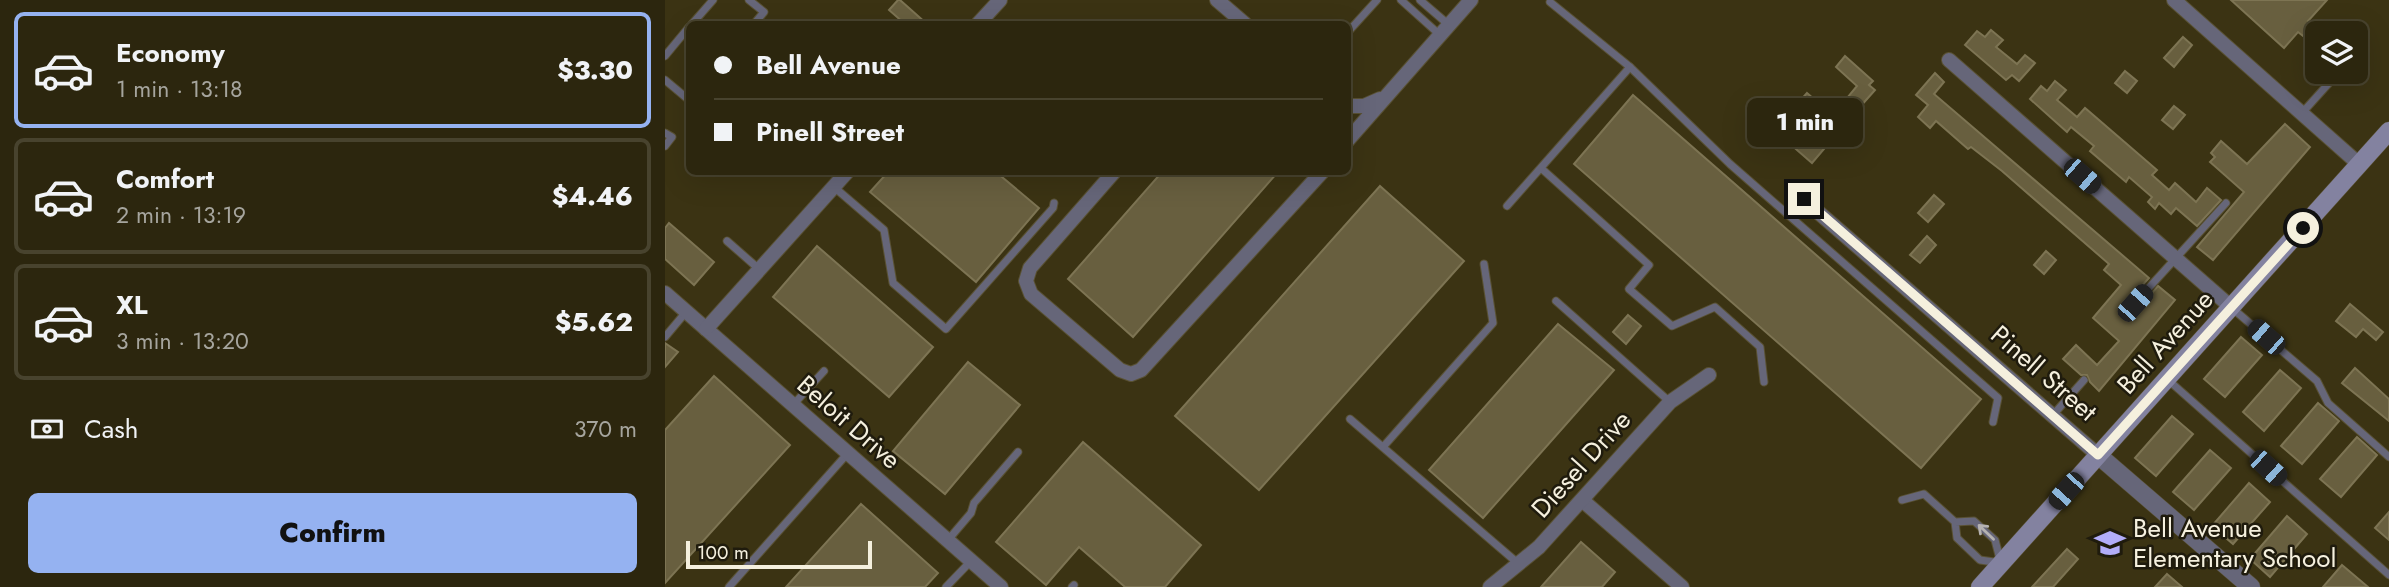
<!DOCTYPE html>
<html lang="en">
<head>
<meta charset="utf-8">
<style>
	:root { --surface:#2c260e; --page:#38321c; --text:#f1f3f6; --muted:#a6a59e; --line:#48432e; --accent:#95b2f1 }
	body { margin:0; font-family:Jost,sans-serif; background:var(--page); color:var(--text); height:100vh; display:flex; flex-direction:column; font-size:26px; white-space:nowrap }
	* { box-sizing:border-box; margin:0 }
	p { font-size:23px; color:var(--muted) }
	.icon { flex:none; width:38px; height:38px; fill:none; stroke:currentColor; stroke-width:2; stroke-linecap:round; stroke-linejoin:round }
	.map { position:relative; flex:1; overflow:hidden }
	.sheet { display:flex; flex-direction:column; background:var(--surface); width:665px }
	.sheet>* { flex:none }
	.top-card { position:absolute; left:21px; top:21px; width:665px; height:154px; border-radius:10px; box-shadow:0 7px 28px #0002,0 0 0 2px var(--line); display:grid; align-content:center; height:154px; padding:0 28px; background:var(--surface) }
	.buttons { position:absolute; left:1640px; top:21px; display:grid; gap:14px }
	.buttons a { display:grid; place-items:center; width:63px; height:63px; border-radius:10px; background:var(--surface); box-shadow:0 7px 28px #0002,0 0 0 2px var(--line); font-size:35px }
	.scale { position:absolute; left:21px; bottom:18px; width:186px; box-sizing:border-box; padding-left:7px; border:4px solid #f5f0de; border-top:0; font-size:19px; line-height:24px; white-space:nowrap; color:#f5f0de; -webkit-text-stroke:5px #1f1b0d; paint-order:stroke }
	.end { position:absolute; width:32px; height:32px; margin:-16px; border:9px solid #f5f0de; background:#111; box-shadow:0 0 0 4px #111 }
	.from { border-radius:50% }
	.bubble { position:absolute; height:49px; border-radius:10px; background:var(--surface); box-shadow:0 7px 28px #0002,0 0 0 2px var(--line); font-size:23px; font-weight:800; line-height:49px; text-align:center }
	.car { position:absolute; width:21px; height:42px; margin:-21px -10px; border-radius:9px; box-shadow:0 0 5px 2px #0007; background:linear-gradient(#222 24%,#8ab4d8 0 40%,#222 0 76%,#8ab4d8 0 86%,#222 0) }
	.top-card b { display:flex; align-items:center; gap:24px; height:66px; font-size:26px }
	.top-card b+b { border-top:2px solid var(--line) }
	.top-card i { width:18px; height:18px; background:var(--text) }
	ul { padding:12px 0 0; list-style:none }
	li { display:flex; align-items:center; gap:21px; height:116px; margin:0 14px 10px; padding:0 14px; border:4px solid var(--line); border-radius:10px }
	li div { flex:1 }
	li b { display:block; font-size:26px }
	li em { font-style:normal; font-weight:800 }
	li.on { border-color:var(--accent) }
	li>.icon { width:63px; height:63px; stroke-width:1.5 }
	.pay { display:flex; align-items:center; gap:18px; height:77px; padding:0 28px; font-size:26px }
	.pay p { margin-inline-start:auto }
	.primary-button { display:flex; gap:14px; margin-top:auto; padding:14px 28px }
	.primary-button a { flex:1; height:80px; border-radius:10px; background:var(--accent); color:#111; font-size:28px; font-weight:800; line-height:80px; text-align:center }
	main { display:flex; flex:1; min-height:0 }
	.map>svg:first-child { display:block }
	.building { fill:#685f3f; stroke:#7d7453; stroke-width:2 }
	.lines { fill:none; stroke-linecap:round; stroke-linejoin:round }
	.service-casing { stroke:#595133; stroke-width:9 }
	.minor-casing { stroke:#595133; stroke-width:16 }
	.tertiary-casing { stroke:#595133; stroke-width:19 }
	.secondary-casing { stroke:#595133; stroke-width:19 }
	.service { stroke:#666679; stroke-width:7 }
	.minor { stroke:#666679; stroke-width:14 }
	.tertiary { stroke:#666679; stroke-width:18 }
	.secondary { stroke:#8382a0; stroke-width:18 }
	.oneway { stroke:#b5b2b1 }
	.route { stroke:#f5f0de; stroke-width:9 }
	.labels { text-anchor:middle; stroke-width:5; stroke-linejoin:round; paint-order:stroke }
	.street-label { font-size:26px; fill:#f5f0de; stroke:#1f1b0d }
	.poi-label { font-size:26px; fill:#f5f0de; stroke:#1f1b0d; text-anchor:start }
</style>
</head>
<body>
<main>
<section class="sheet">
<ul>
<li class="on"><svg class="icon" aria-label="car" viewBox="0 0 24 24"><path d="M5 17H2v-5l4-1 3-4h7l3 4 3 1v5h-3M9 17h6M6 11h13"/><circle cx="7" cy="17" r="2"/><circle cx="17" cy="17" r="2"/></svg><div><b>Economy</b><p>1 min · 13:18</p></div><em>$3.30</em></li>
<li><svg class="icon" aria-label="car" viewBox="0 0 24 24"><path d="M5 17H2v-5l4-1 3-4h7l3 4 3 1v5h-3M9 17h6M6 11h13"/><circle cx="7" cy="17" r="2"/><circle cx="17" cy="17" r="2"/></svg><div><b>Comfort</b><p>2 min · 13:19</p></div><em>$4.46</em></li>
<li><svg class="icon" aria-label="car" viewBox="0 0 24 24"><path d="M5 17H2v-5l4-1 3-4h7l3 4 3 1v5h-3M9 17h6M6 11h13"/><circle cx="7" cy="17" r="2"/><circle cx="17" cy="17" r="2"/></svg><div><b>XL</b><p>3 min · 13:20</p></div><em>$5.62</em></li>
</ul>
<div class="pay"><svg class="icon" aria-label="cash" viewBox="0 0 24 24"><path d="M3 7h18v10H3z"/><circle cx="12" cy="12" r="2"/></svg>Cash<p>370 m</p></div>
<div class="primary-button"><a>Confirm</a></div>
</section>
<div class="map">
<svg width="1724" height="587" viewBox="0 0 1724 587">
	<rect width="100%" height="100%" fill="#3b3313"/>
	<!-- building -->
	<g class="building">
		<polygon points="233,0 235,0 262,24 240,24 224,10"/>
		<polygon points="1566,0 1662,0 1643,21 1651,28 1642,39 1633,32 1619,48"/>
		<polygon points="1326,30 1338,40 1331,47 1352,64 1360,55 1370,63 1354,81 1347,75 1341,80 1300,45 1312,31 1320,37"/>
		<polygon points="1518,37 1527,45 1509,67 1499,58"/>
		<polygon points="1180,56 1208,81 1204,85 1210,90 1194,108 1182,98 1192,86 1171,67"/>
		<polygon points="1460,71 1472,81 1462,93 1450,83"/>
		<polygon points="1270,73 1279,82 1269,94 1484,278 1465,299 1465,307 1474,308 1493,286 1510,300 1434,391 1425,382 1422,375 1416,375 1398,359 1411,345 1432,365 1454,341 1428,318 1456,285 1439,270 1444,264 1337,171 1306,147 1303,149 1271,121 1265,128 1253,117 1263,105 1251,95"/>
		<polygon points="1390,81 1401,90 1392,100 1412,117 1420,108 1492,170 1487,175 1504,190 1510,183 1531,202 1542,188 1556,200 1532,226 1511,208 1506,214 1494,203 1490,209 1483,202 1487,197 1464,177 1461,182 1425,151 1429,146 1406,127 1402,132 1365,99 1376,86 1382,91"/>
		<polygon points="1142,93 1156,105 1140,123 1164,143 1147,163 1102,124 1112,113 1119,119"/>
		<polygon points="968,95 1316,399 1256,468 909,164"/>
		<polygon points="1509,106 1520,115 1508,129 1497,120"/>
		<polygon points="1620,124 1645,147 1548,260 1532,247 1579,192 1545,162 1550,157 1546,153 1556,141 1582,164"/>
		<polygon points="223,172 331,172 374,208 311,282 205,192"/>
		<polygon points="497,172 613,172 468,337 403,279"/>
		<polygon points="715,186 799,261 594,490 510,416"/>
		<polygon points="1269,195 1279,204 1263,222 1253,213"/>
		<polygon points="4,223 49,262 29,285 0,259 0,228"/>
		<polygon points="1262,236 1271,245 1255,263 1245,255"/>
		<polygon points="152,246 268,347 224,397 108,297"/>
		<polygon points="1381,251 1391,260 1379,274 1369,265"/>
		<polygon points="1685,304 1718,332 1711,340 1698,329 1691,337 1671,321"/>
		<polygon points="963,315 976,326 961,344 948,332"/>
		<polygon points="893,324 949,370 818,518 764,470"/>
		<polygon points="1576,337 1597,355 1560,397 1539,379"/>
		<polygon points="0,343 13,352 0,367"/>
		<polygon points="303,362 355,405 280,494 228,451"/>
		<polygon points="1690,368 1724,399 1724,421 1677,383"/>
		<polygon points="1615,370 1636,388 1599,431 1578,412"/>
		<polygon points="49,376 125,445 0,583 0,430"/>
		<polygon points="1653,403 1674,421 1637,464 1616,446"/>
		<polygon points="1507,416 1528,434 1491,476 1470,458"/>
		<polygon points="1692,437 1712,455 1676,497 1655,479"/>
		<polygon points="418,442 536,545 500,587 460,587 414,547 381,585 331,542"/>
		<polygon points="1545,450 1566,468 1529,510 1508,492"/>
		<polygon points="1584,483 1605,502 1568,544 1547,526"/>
		<polygon points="196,504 273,573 260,587 121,587"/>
		<polygon points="1724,512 1724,540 1710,528"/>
		<polygon points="1622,516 1642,534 1605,577 1585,559"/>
		<polygon points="916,542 950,572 937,587 876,587"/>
		<polygon points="1402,549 1413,559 1388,587 1367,587"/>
		<polygon points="1677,565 1703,587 1658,587"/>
		<polygon points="1502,574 1517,587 1490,587"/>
	</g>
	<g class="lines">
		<!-- service casing -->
		<g class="service-casing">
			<g id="service">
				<polyline points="84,0 99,12 89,24"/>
				<polyline points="736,0 775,35"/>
				<polyline points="755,0 784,25"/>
				<polyline points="885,2 965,67 1065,164 1333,398 1328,422"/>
				<polyline points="27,24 48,0"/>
				<polyline points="682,33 712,0"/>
				<polyline points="0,56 24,27"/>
				<polyline points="0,80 24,100"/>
				<polyline points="1637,113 1674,72"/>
				<polyline points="0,133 7,137 0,146"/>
				<polyline points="877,169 984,265 964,289 1007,326 1050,307 1095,347 1099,382"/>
				<polyline points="169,187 219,230 228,283 281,329 388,208 389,203"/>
				<polyline points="842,206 965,67"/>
				<polyline points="62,241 94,269"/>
				<polyline points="891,301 1005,402"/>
				<polyline points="1470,303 1561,203"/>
				<polyline points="1567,308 1652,381 1663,403 1724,457"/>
				<polyline points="0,337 21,312"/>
				<polyline points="1502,379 1724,575"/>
				<polyline points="128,405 159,371"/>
				<polyline points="1388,415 1419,380"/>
				<polyline points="685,419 855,565"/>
				<polyline points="718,447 828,323 819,264"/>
				<polyline points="1237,500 1259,494 1290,522 1309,521 1330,540 1336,563 1315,560 1292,538 1290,522"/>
				<polyline points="283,540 306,513 309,503 353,452"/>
				<polyline points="64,587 183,453"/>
				<polyline points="281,587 306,561"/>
				<polyline points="407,587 409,585"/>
			</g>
		</g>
		<!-- minor casing -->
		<g class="minor-casing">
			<g id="minor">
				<polyline points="552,0 580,24"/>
				<polyline points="1509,0 1695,165"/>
				<polyline points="313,24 335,0"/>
				<polyline points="1284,60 1566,307"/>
				<polyline points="682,106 699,106 715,99"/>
				<polyline points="682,141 806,0"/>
				<polyline points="449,172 365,268 361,281 366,294 455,370 466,374 476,370 657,172"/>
				<polyline points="1138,199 1433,455"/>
				<polyline points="0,293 336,587"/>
				<polyline points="41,329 182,172"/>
				<polyline points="917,500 1017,587"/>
				<polyline points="825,587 874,547 1005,402 1044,375"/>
			</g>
		</g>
		<!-- tertiary casing -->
		<g class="tertiary-casing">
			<polyline id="tertiary" points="1433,455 1586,587"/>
		</g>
		<!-- secondary casing -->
		<g class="secondary-casing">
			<polyline id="secondary" points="1315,587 1724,131"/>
		</g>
		<!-- service -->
		<use href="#service" class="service"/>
		<!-- minor -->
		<use href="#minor" class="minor"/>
		<!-- tertiary -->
		<use href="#tertiary" class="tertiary"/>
		<!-- secondary -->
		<use href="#secondary" class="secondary"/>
	</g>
	<!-- one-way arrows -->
	<defs><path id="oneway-shaft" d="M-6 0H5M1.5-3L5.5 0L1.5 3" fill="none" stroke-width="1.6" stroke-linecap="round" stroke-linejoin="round" transform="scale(1.75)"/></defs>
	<use class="oneway" href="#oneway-shaft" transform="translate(1321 532) rotate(-136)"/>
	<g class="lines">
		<!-- route -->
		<polyline class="route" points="1139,199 1433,455 1638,228"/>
	</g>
	<!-- icons -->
	<defs>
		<g id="school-bare" transform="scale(2.415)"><path d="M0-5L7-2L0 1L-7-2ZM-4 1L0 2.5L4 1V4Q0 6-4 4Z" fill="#b2adf9" stroke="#1f1b0d" stroke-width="2.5" paint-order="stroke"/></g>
	</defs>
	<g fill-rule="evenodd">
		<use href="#school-bare" x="1445" y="543"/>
	</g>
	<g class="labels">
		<!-- street labels -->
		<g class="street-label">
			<text transform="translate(1500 342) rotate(-48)" y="9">Bell Avenue</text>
			<text transform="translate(1379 373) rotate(41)" y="9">Pinell Street</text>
			<text transform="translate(184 422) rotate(41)" y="9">Beloit Drive</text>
			<text transform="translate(916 464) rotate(-48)" y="9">Diesel Drive</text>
		</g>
		<!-- poi labels -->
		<g class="poi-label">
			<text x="1468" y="537">Bell Avenue<tspan x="1468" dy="30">Elementary School</tspan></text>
		</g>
	</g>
</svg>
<div class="buttons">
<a><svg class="icon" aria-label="layers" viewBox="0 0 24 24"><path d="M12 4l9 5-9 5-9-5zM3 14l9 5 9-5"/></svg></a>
</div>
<div class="scale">100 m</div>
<i class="end from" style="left:1638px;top:228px"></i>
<i class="end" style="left:1139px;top:199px"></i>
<div class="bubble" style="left:1082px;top:98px;width:116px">1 min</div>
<i class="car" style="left:1417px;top:176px;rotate:131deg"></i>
<i class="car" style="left:1470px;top:303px;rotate:42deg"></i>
<i class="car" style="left:1601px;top:337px;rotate:311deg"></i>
<i class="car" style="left:1603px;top:468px;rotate:132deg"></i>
<i class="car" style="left:1401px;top:491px;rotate:222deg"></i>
<div class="top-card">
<b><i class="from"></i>Bell Avenue</b>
<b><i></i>Pinell Street</b>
</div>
</div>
</main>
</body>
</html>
